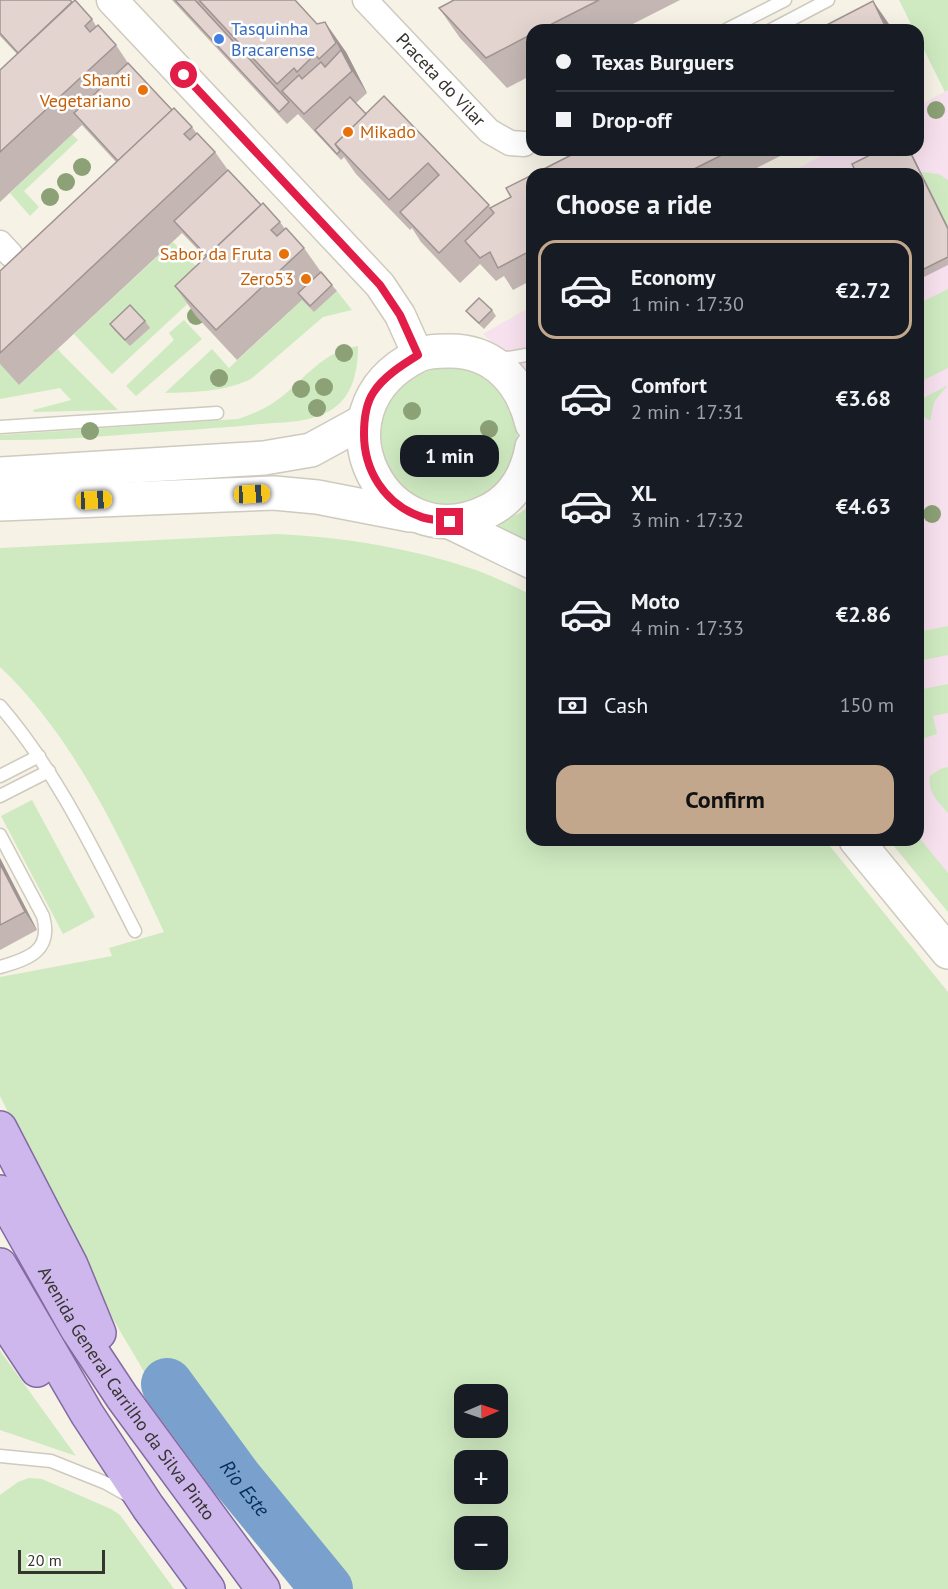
<!DOCTYPE html>
<html lang="en">
<head>
<meta charset="utf-8">
<style>
	:root { --surface:#171b24; --page:#20242c; --text:#f1f3f6; --muted:#9ea1a6; --line:#363941; --accent:#c2a78c }
	body { margin:0; font-family:"PT Sans",sans-serif; background:var(--page); color:var(--text); height:100vh; display:flex; flex-direction:column; font-size:22px; white-space:nowrap }
	* { box-sizing:border-box; margin:0 }
	p { font-size:20px; color:var(--muted) }
	.icon { flex:none; width:33px; height:33px; fill:none; stroke:currentColor; stroke-width:2; stroke-linecap:round; stroke-linejoin:round }
	.map { position:relative; flex:1; overflow:hidden }
	.side { position:absolute; left:526px; top:168px; width:398px; height:678px; display:flex; flex-direction:column; background:var(--surface); border-radius:18px; box-shadow:0 6px 24px #0002 }
	.side>* { flex:none }
	.top-card { position:absolute; left:526px; top:24px; width:398px; height:132px; border-radius:18px; box-shadow:0 6px 24px #0002; display:grid; align-content:center; height:132px; padding:0 30px; background:var(--surface) }
	.needle { width:39px; rotate:88deg }
	.fabs { position:absolute; left:454px; top:1384px; display:grid; gap:12px }
	.fabs a { display:grid; place-items:center; width:54px; height:54px; border-radius:12px; background:var(--surface); box-shadow:0 6px 24px #0002; font-size:30px }
	.scale { position:absolute; left:18px; bottom:15px; width:87px; box-sizing:border-box; padding-left:6px; border:3px solid #36342f; border-top:0; font-size:16px; line-height:21px; white-space:nowrap; color:#36342f; -webkit-text-stroke:4px #fff; paint-order:stroke }
	.end { position:absolute; width:27px; height:27px; margin:-14px; border:8px solid #e11d48; background:#fff; box-shadow:0 0 0 3px #fff }
	.from { border-radius:50% }
	.bubble { position:absolute; height:42px; border-radius:18px; background:var(--surface); box-shadow:0 6px 24px #0002; font-size:20px; font-weight:800; line-height:42px; text-align:center }
	.car { position:absolute; width:18px; height:36px; margin:-18px -9px; border-radius:8px; box-shadow:0 0 4px 2px #0007; background:linear-gradient(#f5c518 24%,#345 0 40%,#f5c518 0 76%,#345 0 86%,#f5c518 0) }
	.top-card b { display:flex; align-items:center; gap:21px; height:57px; font-size:22px }
	.top-card b+b { border-top:2px solid var(--line) }
	.top-card i { width:15px; height:15px; background:var(--text) }
	ul { padding:0; list-style:none }
	li { display:flex; align-items:center; gap:18px; height:99px; margin:0 12px 9px; padding:0 18px; border:3px solid transparent; border-radius:18px }
	li div { flex:1 }
	li b { display:block; font-size:22px }
	li em { font-style:normal; font-weight:800 }
	li.active { border-color:var(--accent) }
	li>.icon { width:54px; height:54px; stroke-width:1.5 }
	h2 { padding:0 30px; font-size:27px; line-height:72px }
	.pay { display:flex; align-items:center; gap:15px; height:66px; padding:0 30px; font-size:22px }
	.pay p { margin-inline-start:auto }
	.cta { display:flex; gap:12px; margin-top:auto; padding:12px 30px }
	.cta a { flex:1; height:69px; border-radius:18px; background:var(--accent); color:#111; font-size:24px; font-weight:800; line-height:69px; text-align:center }
	.map>svg:first-child { display:block }
	.education { fill:#f7e1ee }
	.green { fill:#cfeac1; fill-rule:evenodd }
	.lines { fill:none; stroke-linecap:round; stroke-linejoin:round }
	.river { stroke:#7aa1cd; stroke-width:52 }
	.service-casing { stroke:#cecabe; stroke-width:15 }
	.minor-casing { stroke:#cecabe; stroke-width:27 }
	.tertiary-casing { stroke:#cecabe; stroke-width:33 }
	.secondary-casing { stroke:#cecabe; stroke-width:36 }
	.primary-casing { stroke:#836aa3; stroke-width:36 }
	.service { stroke:#fff; stroke-width:12 }
	.minor { stroke:#fff; stroke-width:24 }
	.tertiary { stroke:#fff; stroke-width:30 }
	.secondary { stroke:#fff; stroke-width:33 }
	.primary { stroke:#cdb7ed; stroke-width:33 }
	.tree { fill:#8ca175 }
	.wall { fill:#c3b6b3 }
	.shaded-wall { fill:#9f9492 }
	.building { fill:#e3d4d0; stroke:#9f9492; stroke-width:1.5 }
	.route { stroke:#e11d48; stroke-width:8 }
	.shop-dot { fill:#3f7fe0; stroke:#fff; stroke-width:2 }
	.food-dot { fill:#e8710a; stroke:#fff; stroke-width:2 }
	.labels { text-anchor:middle; stroke-width:5; stroke-linejoin:round; paint-order:stroke }
	.shop-label { font-size:18px; fill:#366cbe; stroke:#fff; text-anchor:start }
	.food-label { font-size:18px; fill:#c56008; stroke:#fff; text-anchor:end }
	.street-label { font-size:18px; fill:#36342f; stroke:#fff }
	.water-label { font-size:20px; font-style:italic; fill:#033059; stroke:#fff }
</style>
</head>
<body>
<div class="map">
<svg width="948" height="1589" viewBox="0 0 948 1589">
	<rect width="100%" height="100%" fill="#f6f2e5"/>
	<!-- education -->
	<g class="education">
		<polygon points="948,90 948,912 889,840 918,840 918,174 787,174 833,150 918,150 918,106"/>
		<polygon points="532,306 532,387 511,359 483,334"/>
	</g>
	<!-- green -->
	<g class="green">
		<polygon points="899,0 948,0 948,90 945,92 918,38 918,30 914,30"/>
		<polygon points="72,134 78,140 24,191 39,207 30,216 10,193"/>
		<polygon points="921,172 939,174 948,180 948,227"/>
		<polygon points="173,242 211,282 112,374 74,334"/>
		<polygon points="948,289 948,368 918,383 918,304"/>
		<path d="M 337,291 L 352,310 L 323,317 L 251,379 C 224,392 195,392 165,393 L 212,349 L 229,368 L 302,300 L 314,312 Z"/>
		<polygon points="184,320 202,339 136,396 126,386 174,340 169,333"/>
		<path d="M 358,346 C 358,368 354,394 334,408 C 312,423 285,422 260,424 C 231,427 202,429 173,431 C 116,435 58,441 0,440 L 0,435 L 238,419 C 253,414 267,408 280,398 C 306,378 323,351 358,346 Z"/>
		<polygon points="58,349 61,353 118,410 34,412 33,410 71,400 60,388 0,399 0,364 19,385"/>
		<circle cx="448" cy="437" r="69"/>
		<polygon points="948,385 934,402 930,421 918,412 918,401"/>
		<polygon points="532,504 532,542 490,527 520,513"/>
		<path d="M 277,534 C 343,537 410,548 473,569 C 493,576 513,586 532,595 L 532,840 L 825,840 L 948,992 L 948,1589 L 294,1589 L 195,1458 L 103,1302 L 0,1096 L 0,977 L 112,956 L 109,948 L 164,932 C 121,839 75,738 0,667 L 0,548 ZM 465,1395 L 498,1395 L 498,1428 L 465,1428 ZM 465,1461 L 498,1461 L 498,1494 L 465,1494 ZM 465,1527 L 498,1527 L 498,1560 L 465,1560 Z"/>
		<polygon points="948,626 948,655 918,661 918,632"/>
		<polygon points="948,684 948,713 933,716 937,734 918,740 918,690"/>
		<path d="M 948,767 L 948,813 C 938,801 927,792 930,776 L 940,769 Z"/>
		<polygon points="32,800 95,917 63,934 1,816"/>
		<polygon points="918,836 948,873 948,912 889,840 918,840"/>
		<polygon points="0,1350 1,1352 76,1456 0,1430"/>
		<polygon points="29,1478 42,1479 111,1509 120,1515 174,1589 0,1589 0,1495 18,1482"/>
	</g>
	<g class="lines">
		<!-- river -->
		<path class="river" id="s1" d="M 167,1384 L 236,1478 L 327,1589"/>
		<!-- service casing -->
		<g class="service-casing">
			<g id="service">
				<polyline points="726,30 785,0"/>
				<polyline points="771,30 828,0"/>
				<polyline points="498,357 508,358 532,354"/>
				<polyline points="0,427 217,413"/>
				<path d="M 0,706 C 57,772 95,853 135,931"/>
				<polyline points="0,776 39,756"/>
				<polyline points="0,796 49,771"/>
				<path d="M 0,835 L 43,916 C 53,951 28,959 0,967"/>
				<polyline points="0,1456 51,1461 106,1483 129,1496"/>
			</g>
		</g>
		<!-- minor casing -->
		<g class="minor-casing">
			<g id="minor">
				<path id="s2" d="M 365,0 L 489,131 L 510,143 L 524,144"/>
				<polyline points="0,243 11,255"/>
			</g>
		</g>
		<!-- tertiary casing -->
		<g class="tertiary-casing">
			<polyline id="tertiary" points="112,0 380,285 400,315 418,355"/>
		</g>
		<!-- secondary casing -->
		<g class="secondary-casing">
			<g id="secondary">
				<path d="M 532,424 C 522,382 494,350 448,351 C 438,351 426,351 417,356 C 306,412 387,562 488,511 C 514,498 527,474 532,447"/>
				<polyline points="0,474 264,458 311,450 364,421"/>
				<polyline points="0,504 274,493 317,497 410,515"/>
				<polyline points="450,522 532,562"/>
				<polyline points="856,840 948,952"/>
			</g>
		</g>
		<!-- primary casing -->
		<g class="primary-casing">
			<g id="primary">
				<polyline points="0,1128 71,1265 99,1333"/>
				<path id="s3" d="M 0,1192 L 77,1329 L 122,1397 L 263,1589"/>
				<polyline points="0,1265 87,1414 148,1507 208,1589"/>
				<polyline points="0,1314 37,1370"/>
			</g>
		</g>
		<!-- service -->
		<use href="#service" class="service"/>
		<!-- minor -->
		<use href="#minor" class="minor"/>
		<!-- tertiary -->
		<use href="#tertiary" class="tertiary"/>
		<!-- secondary -->
		<use href="#secondary" class="secondary"/>
		<!-- primary -->
		<use href="#primary" class="primary"/>
	</g>
	<!-- trees -->
	<g class="tree">
		<circle cx="936" cy="110" r="9"/>
		<circle cx="82" cy="167" r="9"/>
		<circle cx="66" cy="182" r="9"/>
		<circle cx="50" cy="197" r="9"/>
		<circle cx="196" cy="316" r="9"/>
		<circle cx="344" cy="353" r="9"/>
		<circle cx="219" cy="378" r="9"/>
		<circle cx="324" cy="387" r="9"/>
		<circle cx="301" cy="389" r="9"/>
		<circle cx="317" cy="408" r="9"/>
		<circle cx="412" cy="411" r="9"/>
		<circle cx="489" cy="429" r="9"/>
		<circle cx="90" cy="431" r="9"/>
		<circle cx="932" cy="514" r="9"/>
	</g>
	<!-- wall -->
	<g class="wall">
		<polygon points="0,0 92,19 96,26 116,45 128,63 172,110 192,127 197,134 215,152 228,170 261,205 280,222 285,229 304,248 321,272 337,291 314,312 302,300 237,360 196,316 175,286 205,257 182,233 19,385 0,364 0,271 116,162 82,125 0,202 0,70 17,54 0,36"/>
		<polygon points="172,0 295,0 317,24 346,52 367,93 356,103 366,114 489,205 490,208 511,197 532,175 532,280 513,290 504,276 496,281 480,264 460,283 421,242 412,228 410,230 356,174 344,157 341,160 298,114 287,124"/>
		<polygon points="454,0 680,0 621,30 532,30 532,75 507,88 460,38 439,8"/>
		<polygon points="581,150 792,150 745,174 534,174"/>
		<polygon points="910,150 948,227 948,265 918,280 918,174"/>
		<polygon points="492,310 496,316 484,329 471,317 466,311"/>
		<polygon points="145,321 150,328 130,346 114,330 110,324"/>
		<polygon points="0,858 37,930 0,950"/>
	</g>
	<!-- shaded-wall -->
	<g class="shaded-wall">
		<polygon points="873,1 889,24 892,30 887,30"/>
		<polygon points="325,22 346,52 367,93 352,71"/>
		<polygon points="909,150 910,150 948,227 948,229"/>
		<polygon points="0,858 37,930 25,912 0,864"/>
	</g>
	<!-- building -->
	<g class="building">
		<polygon points="0,0 70,0 72,2 18,53 0,33"/>
		<polygon points="75,0 92,19 85,26 90,32 98,25 116,45 0,152 0,70"/>
		<polygon points="175,0 195,0 289,102 279,112"/>
		<polygon points="199,0 295,0 317,24 325,22 336,43 319,59 315,54 297,72 294,68 277,84"/>
		<polygon points="454,0 599,0 540,30 532,30 532,34 486,58 439,8"/>
		<polygon points="873,1 887,30 817,30"/>
		<polygon points="341,50 352,71 304,114 282,91 299,75 302,79 321,62 325,67"/>
		<polygon points="128,63 172,110 118,161 74,113"/>
		<polygon points="384,96 489,205 439,253 400,212 439,175 428,163 389,200 335,144"/>
		<polygon points="350,97 366,114 335,144 340,151 337,154 315,130"/>
		<polygon points="174,108 192,127 184,134 190,140 197,133 215,152 0,353 0,271"/>
		<polygon points="581,150 732,150 684,174 534,174"/>
		<polygon points="880,150 909,150 948,229 948,257 918,272 918,174 857,174 852,164"/>
		<polygon points="228,170 261,205 207,256 174,221"/>
		<polygon points="532,175 532,250 498,268 490,252 480,258 465,241 494,213 490,208 511,197 506,188"/>
		<polygon points="263,203 280,222 271,230 277,236 286,228 304,248 216,330 175,286"/>
		<polygon points="321,272 332,285 310,306 298,293"/>
		<polygon points="479,298 492,310 479,323 466,311"/>
		<polygon points="130,305 145,321 125,340 110,324"/>
		<polygon points="0,864 25,912 0,925"/>
	</g>
	<g class="lines">
		<!-- route -->
		<path class="route" d="M 184,75 L 380,285 L 400,315 L 418,355 C 402,365 383,377 373,393 C 366,404 364,421 364,434 C 364,470 384,503 419,516 C 428,520 440,520 450,522"/>
	</g>
	<!-- markers -->
	<circle class="shop-dot" cx="219" cy="39" r="6"/>
	<g class="food-dot">
		<circle cx="143" cy="90" r="6"/>
		<circle cx="348" cy="132" r="6"/>
		<circle cx="284" cy="254" r="6"/>
		<circle cx="306" cy="279" r="6"/>
	</g>
	<g class="labels">
		<!-- shop labels -->
		<g class="shop-label">
			<text x="231" y="35">Tasquinha<tspan x="231" dy="21">Bracarense</tspan></text>
		</g>
		<!-- food labels -->
		<g class="food-label">
			<text x="131" y="86">Shanti<tspan x="131" dy="21">Vegetariano</tspan></text>
			<text x="360" y="138" text-anchor="start">Mikado</text>
			<text x="272" y="260">Sabor da Fruta</text>
			<text x="294" y="285">Zero53</text>
		</g>
		<!-- street labels -->
		<g class="street-label">
			<text dy="6" stroke="none"><textPath href="#s2" startOffset="110">Praceta do Vilar</textPath></text>
			<text dy="6" stroke="none"><textPath href="#s3" startOffset="238">Avenida General Carrilho da Silva Pinto</textPath></text>
		</g>
		<!-- water labels -->
		<g class="water-label">
			<text dy="7" stroke="none"><textPath href="#s1" startOffset="130">Rio Este</textPath></text>
		</g>
	</g>
</svg>
<div class="fabs">
<a><svg class="needle" viewBox="-14 -14 28 28"><path d="M0-13l5 13h-10z" fill="#e53935"/><path d="M0 13l5-13h-10z" fill="#9ea1a6"/></svg></a>
<a>+</a>
<a>−</a>
</div>
<div class="scale">20 m</div>
<i class="end from" style="left:184px;top:75px"></i>
<i class="end" style="left:450px;top:522px"></i>
<div class="bubble" style="left:400px;top:435px;width:99px">1 min</div>
<i class="car" style="left:252px;top:494px;rotate:87deg"></i>
<i class="car" style="left:94px;top:500px;rotate:87deg"></i>
<div class="top-card">
<b><i class="from"></i>Texas Burguers</b>
<b><i></i>Drop-off</b>
</div>
<section class="side">
<h2>Choose a ride</h2>
<ul>
<li class="active"><svg class="icon" aria-label="car" viewBox="0 0 24 24"><path d="M5 17H2v-5l4-1 3-4h7l3 4 3 1v5h-3M9 17h6M6 11h13"/><circle cx="7" cy="17" r="2"/><circle cx="17" cy="17" r="2"/></svg><div><b>Economy</b><p>1 min · 17:30</p></div><em>€2.72</em></li>
<li><svg class="icon" aria-label="car" viewBox="0 0 24 24"><path d="M5 17H2v-5l4-1 3-4h7l3 4 3 1v5h-3M9 17h6M6 11h13"/><circle cx="7" cy="17" r="2"/><circle cx="17" cy="17" r="2"/></svg><div><b>Comfort</b><p>2 min · 17:31</p></div><em>€3.68</em></li>
<li><svg class="icon" aria-label="car" viewBox="0 0 24 24"><path d="M5 17H2v-5l4-1 3-4h7l3 4 3 1v5h-3M9 17h6M6 11h13"/><circle cx="7" cy="17" r="2"/><circle cx="17" cy="17" r="2"/></svg><div><b>XL</b><p>3 min · 17:32</p></div><em>€4.63</em></li>
<li><svg class="icon" aria-label="car" viewBox="0 0 24 24"><path d="M5 17H2v-5l4-1 3-4h7l3 4 3 1v5h-3M9 17h6M6 11h13"/><circle cx="7" cy="17" r="2"/><circle cx="17" cy="17" r="2"/></svg><div><b>Moto</b><p>4 min · 17:33</p></div><em>€2.86</em></li>
</ul>
<div class="pay"><svg class="icon" aria-label="cash" viewBox="0 0 24 24"><path d="M3 7h18v10H3z"/><circle cx="12" cy="12" r="2"/></svg>Cash<p>150 m</p></div>
<div class="cta"><a>Confirm</a></div>
</section>
</div>
</body>
</html>
